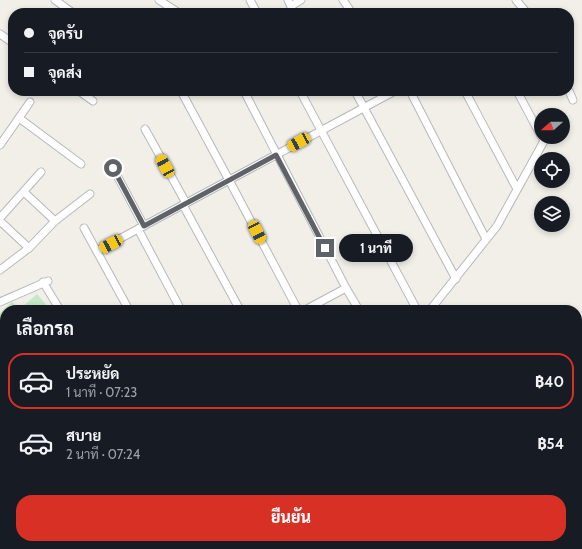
<!DOCTYPE html>
<html lang="th">
<head>
<meta charset="utf-8">
<style>
	:root { --surface:#171b24; --page:#242831; --text:#f1f3f6; --muted:#9ea1a6; --line:#363941; --accent:#d93025 }
	body { margin:0; font-family:Cabin,Sarabun,sans-serif; background:var(--page); color:var(--text); height:100vh; display:flex; flex-direction:column; font-size:15px; white-space:nowrap }
	* { box-sizing:border-box; margin:0 }
	p { font-size:13px; color:var(--muted) }
	.icon { flex:none; width:22px; height:22px; fill:none; stroke:currentColor; stroke-width:2; stroke-linecap:round; stroke-linejoin:round }
	.map { position:relative; flex:1; overflow:hidden }
	.sheet { position:absolute; left:0px; top:305px; width:582px; height:244px; display:flex; flex-direction:column; background:var(--surface); border-radius:16px 16px 0 0; box-shadow:0 2px 6px #0003 }
	.sheet>* { flex:none }
	.banner { position:absolute; left:8px; top:8px; width:566px; height:88px; border-radius:16px; box-shadow:0 2px 6px #0003; display:grid; align-content:center; height:88px; padding:0 16px; background:var(--surface) }
	.needle { width:26px; rotate:249deg }
	.fabs { position:absolute; left:534px; top:108px; display:grid; gap:8px }
	.fabs a { display:grid; place-items:center; width:36px; height:36px; border-radius:50%; background:var(--surface); box-shadow:0 2px 6px #0003; font-size:20px }
	.end { position:absolute; width:18px; height:18px; margin:-9px; border:5px solid #5f6368; background:#fff; box-shadow:0 0 0 2px #fff }
	.from { border-radius:50% }
	.bubble { position:absolute; height:28px; border-radius:14px; background:var(--surface); box-shadow:0 2px 6px #0003; font-size:13px; font-weight:800; line-height:28px; text-align:center }
	.car { position:absolute; width:12px; height:24px; margin:-12px -6px; border-radius:5px; box-shadow:0 0 3px 1px #0007; background:linear-gradient(#f5c518 24%,#345 0 40%,#f5c518 0 76%,#345 0 86%,#f5c518 0) }
	.banner b { display:flex; align-items:center; gap:14px; height:38px; font-size:15px }
	.banner b+b { border-top:1px solid var(--line) }
	.banner i { width:10px; height:10px; background:var(--text) }
	ul { padding:0; list-style:none }
	li { display:flex; align-items:center; gap:12px; height:56px; margin:0 8px 6px; padding:0 8px; border:2px solid transparent; border-radius:16px }
	li div { flex:1 }
	li b { display:block; font-size:15px }
	li em { font-style:normal; font-weight:800 }
	li.active { border-color:var(--accent) }
	li>.icon { width:36px; height:36px; stroke-width:1.5 }
	h2 { padding:0 16px; font-size:18px; line-height:48px }
	.primary-button { display:flex; gap:8px; margin-top:auto; padding:8px 16px }
	.primary-button a { flex:1; height:46px; border-radius:16px; background:var(--accent); color:#fff; font-size:16px; font-weight:800; line-height:46px; text-align:center }
	.map>svg:first-child { display:block }
	.green { fill:#c5e8c5 }
	.lines { fill:none; stroke-linecap:round; stroke-linejoin:round }
	.street-casing { stroke:#b5b8bc; stroke-width:9 }
	.street { stroke:#fff; stroke-width:7 }
	.route { stroke:#5f6368; stroke-width:5 }
</style>
</head>
<body>
<div class="map">
<svg width="582" height="549" viewBox="0 0 582 549">
	<rect width="100%" height="100%" fill="#f1efe8"/>
	<!-- green -->
	<g class="green">
		<polygon points="37,294 49,308 46,310 25,310 22,307"/>
		<polygon points="12,302 20,310 5,310 5,327 0,322 0,313"/>
	</g>
	<g class="lines">
		<!-- street casing -->
		<g class="street-casing">
			<g id="street">
				<polyline points="55,0 73,13"/>
				<polyline points="159,0 179,13"/>
				<polyline points="250,0 257,13"/>
				<polyline points="288,0 294,13"/>
				<polyline points="343,0 352,13"/>
				<polyline points="516,0 527,13"/>
				<polyline points="291,6 301,0"/>
				<polyline points="0,34 13,43"/>
				<polyline points="79,91 93,101"/>
				<polyline points="181,91 229,180 298,310"/>
				<polyline points="244,91 346,288 359,310"/>
				<polyline points="300,91 417,310"/>
				<polyline points="355,91 456,279"/>
				<polyline points="410,91 486,239"/>
				<polyline points="465,91 517,189"/>
				<polyline points="517,91 541,136"/>
				<polyline points="569,91 573,100"/>
				<polyline points="19,118 81,164"/>
				<polyline points="145,129 186,203"/>
				<polyline points="0,145 30,102"/>
				<polyline points="113,168 144,226"/>
				<polyline points="24,192 55,221"/>
				<polyline points="183,205 240,310"/>
				<polyline points="0,218 41,172"/>
				<polyline points="0,221 29,248"/>
				<polyline points="84,228 129,310"/>
				<polyline points="138,229 181,310"/>
				<polyline points="97,251 395,91"/>
				<polyline points="0,270 29,248 55,221 90,194"/>
				<polyline points="43,282 60,310"/>
				<polyline points="0,302 48,281"/>
				<polyline points="305,310 346,288"/>
				<polyline points="430,310 497,226 544,141 542,137"/>
				<polyline points="0,334 5,340"/>
				<polyline points="0,413 5,419"/>
				<polyline points="0,490 5,496"/>
				<polyline points="47,544 51,549"/>
				<polyline points="119,549 127,544"/>
				<polyline points="134,549 142,544"/>
			</g>
		</g>
		<!-- street -->
		<use href="#street" class="street"/>
	</g>
	<g class="lines">
		<!-- route -->
		<polyline class="route" points="113,168 144,226 276,155 325,248"/>
	</g>
</svg>
<div class="fabs">
<a><svg class="needle" viewBox="-14 -14 28 28"><path d="M0-13l5 13h-10z" fill="#e53935"/><path d="M0 13l5-13h-10z" fill="#9ea1a6"/></svg></a>
<a><svg class="icon" aria-label="locate" viewBox="0 0 24 24"><circle cx="12" cy="12" r="6"/><path d="M12 2v4M12 18v4M2 12h4M18 12h4"/></svg></a>
<a><svg class="icon" aria-label="layers" viewBox="0 0 24 24"><path d="M12 4l9 5-9 5-9-5zM3 14l9 5 9-5"/></svg></a>
</div>
<i class="end from" style="left:113px;top:168px"></i>
<i class="end" style="left:325px;top:248px"></i>
<div class="bubble" style="left:339px;top:234px;width:74px">1 นาที</div>
<i class="car" style="left:299px;top:142px;rotate:241deg"></i>
<i class="car" style="left:165px;top:166px;rotate:331deg"></i>
<i class="car" style="left:257px;top:232px;rotate:153deg"></i>
<i class="car" style="left:111px;top:244px;rotate:242deg"></i>
<div class="banner">
<b><i class="from"></i>จุดรับ</b>
<b><i></i>จุดส่ง</b>
</div>
<section class="sheet">
<h2>เลือกรถ</h2>
<ul>
<li class="active"><svg class="icon" aria-label="car" viewBox="0 0 24 24"><path d="M5 17H2v-5l4-1 3-4h7l3 4 3 1v5h-3M9 17h6M6 11h13"/><circle cx="7" cy="17" r="2"/><circle cx="17" cy="17" r="2"/></svg><div><b>ประหยัด</b><p>1 นาที · 07:23</p></div><em>฿40</em></li>
<li><svg class="icon" aria-label="car" viewBox="0 0 24 24"><path d="M5 17H2v-5l4-1 3-4h7l3 4 3 1v5h-3M9 17h6M6 11h13"/><circle cx="7" cy="17" r="2"/><circle cx="17" cy="17" r="2"/></svg><div><b>สบาย</b><p>2 นาที · 07:24</p></div><em>฿54</em></li>
</ul>
<div class="primary-button"><a>ยืนยัน</a></div>
</section>
</div>
</body>
</html>
